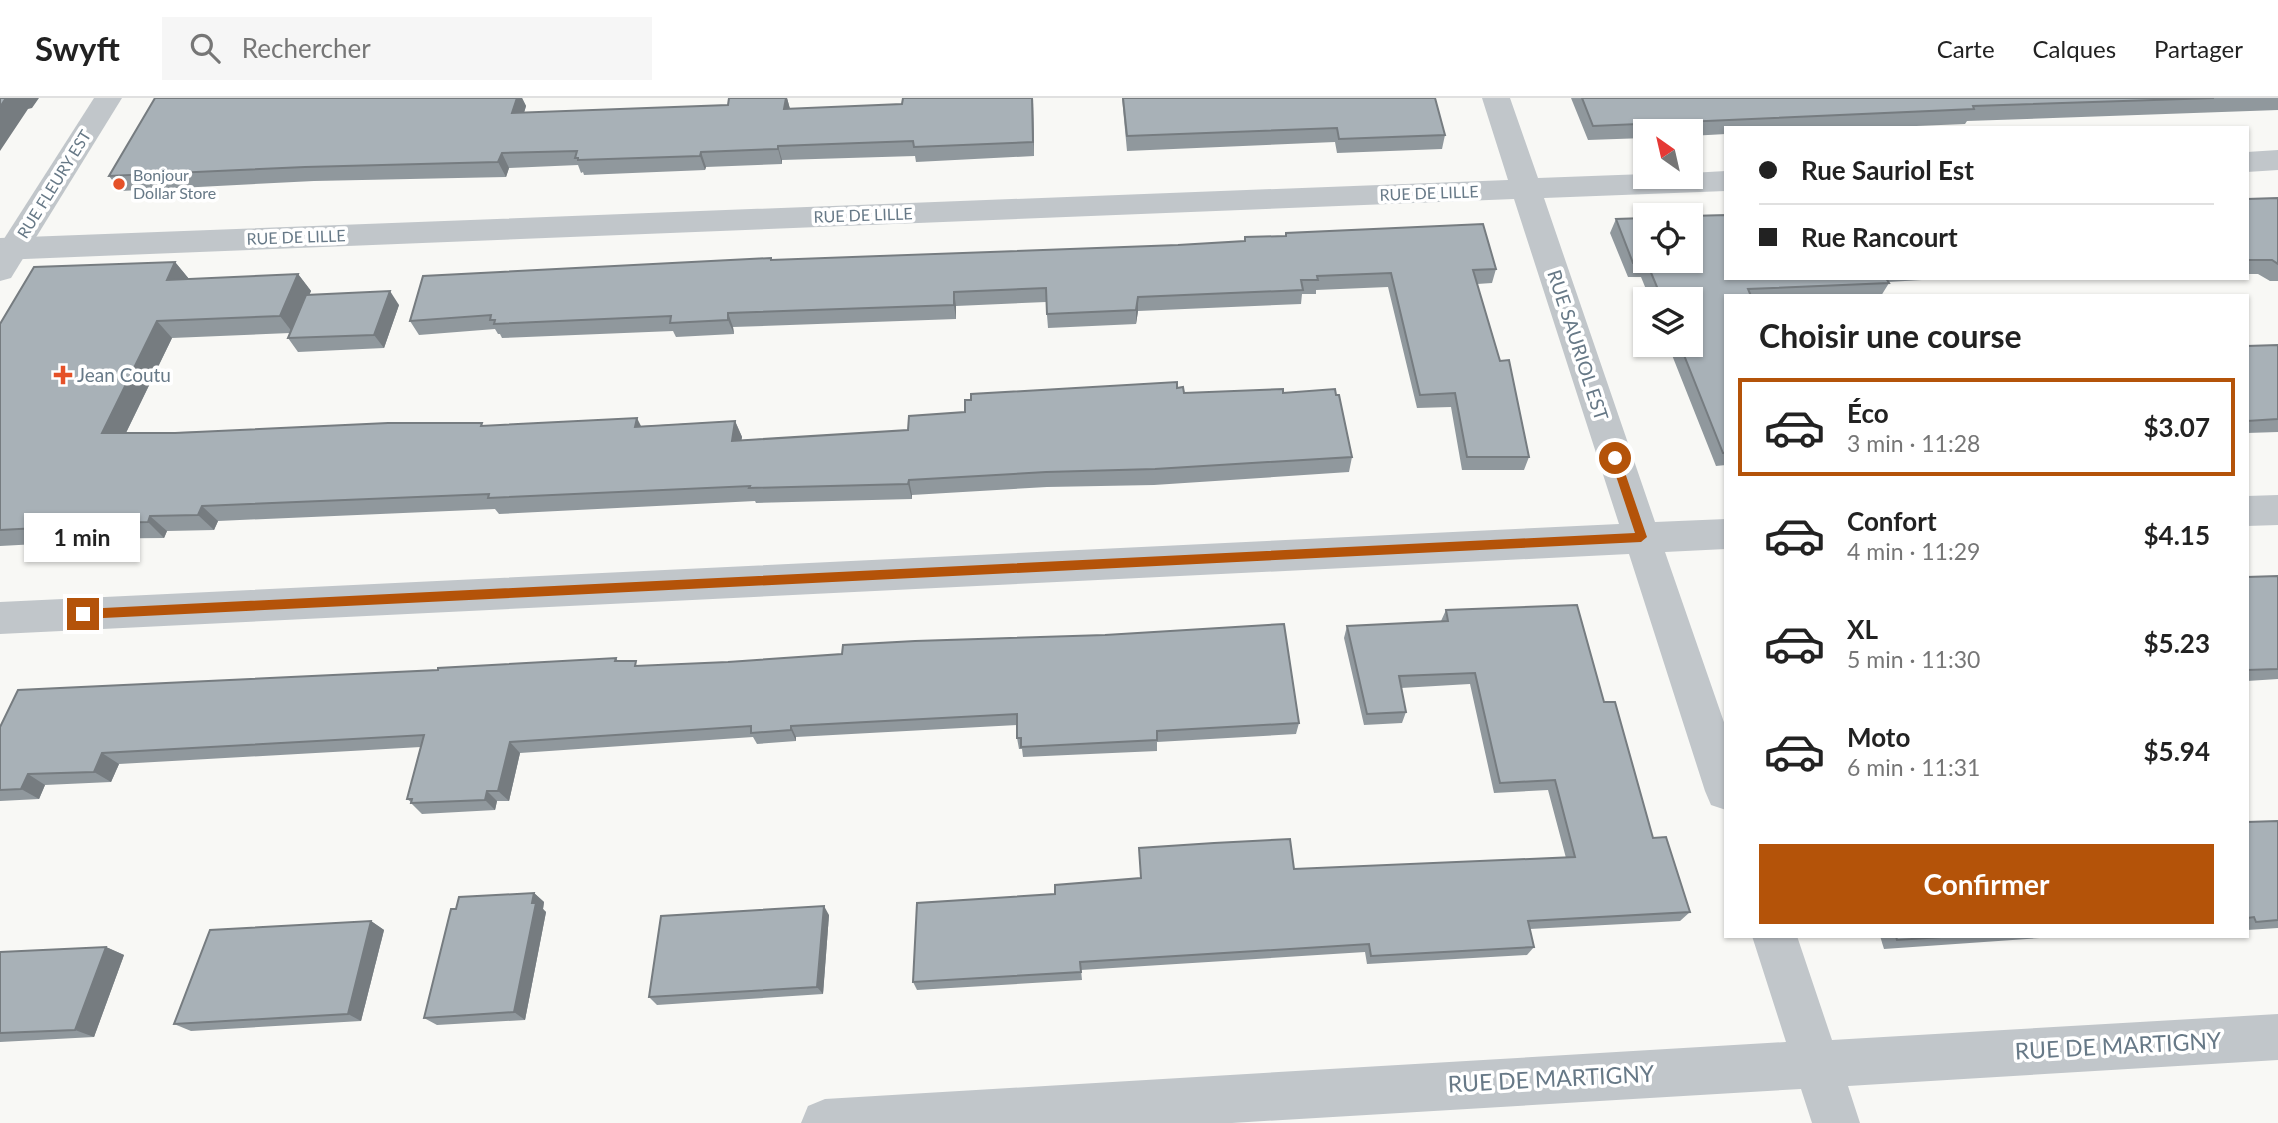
<!DOCTYPE html>
<html lang="fr">
<head>
<meta charset="utf-8">
<style>
	:root { --surface:#fff; --page:#f6f6f6; --text:#222; --muted:#767676; --line:#e0e0e0; --accent:#b45309 }
	body { margin:0; font-family:Lato,sans-serif; background:var(--page); color:var(--text); height:100vh; display:flex; flex-direction:column; font-size:26px; white-space:nowrap }
	* { box-sizing:border-box; margin:0 }
	p { font-size:23px; color:var(--muted) }
	.icon { flex:none; width:38px; height:38px; fill:none; stroke:currentColor; stroke-width:2; stroke-linecap:round; stroke-linejoin:round }
	.map { position:relative; flex:1; overflow:hidden }
	.sheet { position:absolute; left:1724px; top:196px; width:525px; height:644px; display:flex; flex-direction:column; background:var(--surface); border-radius:0px; box-shadow:0 2px 5px #0004 }
	.sheet>* { flex:none }
	.guide { position:absolute; left:1724px; top:28px; width:525px; height:154px; border-radius:0px; box-shadow:0 2px 5px #0004; display:grid; align-content:center; height:154px; padding:0 35px; background:var(--surface) }
	.needle { width:46px; rotate:326deg }
	.tools { position:absolute; left:1633px; top:21px; display:grid; gap:14px }
	.tools a { display:grid; place-items:center; width:70px; height:70px; border-radius:0px; background:var(--surface); box-shadow:0 2px 5px #0004; font-size:35px }
	.end { position:absolute; width:32px; height:32px; margin:-16px; border:9px solid #b45309; background:#fff; box-shadow:0 0 0 4px #fff }
	.from { border-radius:50% }
	.bubble { position:absolute; height:49px; border-radius:0px; background:var(--surface); box-shadow:0 2px 5px #0004; font-size:23px; font-weight:700; line-height:49px; text-align:center }
	.guide b { display:flex; align-items:center; gap:24px; height:66px; font-size:26px }
	.guide b+b { border-top:2px solid var(--line) }
	.guide i { width:18px; height:18px; background:var(--text) }
	ul { padding:0; list-style:none }
	li { display:flex; align-items:center; gap:21px; height:98px; margin:0 14px 10px; padding:0 21px; border:4px solid transparent; border-radius:0px }
	li div { flex:1 }
	li b { display:block; font-size:26px }
	li em { font-style:normal; font-weight:700 }
	li.on { border-color:var(--accent) }
	li>.icon { width:63px; height:63px; stroke-width:1.5 }
	h2 { padding:0 35px; font-size:32px; line-height:84px }
	.cta { display:flex; gap:14px; margin-top:auto; padding:14px 35px }
	.cta a { flex:1; height:80px; border-radius:0px; background:var(--accent); color:#fff; font-size:28px; font-weight:700; line-height:80px; text-align:center }
	header { display:flex; align-items:center; gap:42px; box-sizing:border-box; height:98px; padding:0 35px; background:var(--surface); border-bottom:2px solid var(--line) }
	header strong { font-size:33px }
	nav { display:flex; gap:38px; margin-inline-start:auto; font-size:24px }
	.search { width:490px; height:63px; background:var(--page); display:flex; align-items:center; gap:18px; box-sizing:border-box; padding:0 24px; border-radius:0px; color:var(--muted); font-size:26px }
	.map>svg:first-child { display:block }
	.lines { fill:none; stroke-linecap:round; stroke-linejoin:round }
	.minor { fill:#c1c6ca; fill-rule:evenodd }
	.tertiary { fill:#c1c6ca; fill-rule:evenodd }
	.wall { fill:#90989d }
	.shaded-wall { fill:#767c80 }
	.building { fill:#a8b1b7; stroke:#767c80; stroke-width:2 }
	.route { fill:#b45309 }
	.poi-dot { fill:#e55128; stroke:#fff; stroke-width:2.5 }
	.labels { text-anchor:middle; stroke-width:7; stroke-linejoin:round; paint-order:stroke }
	.far-poi-label { font-size:16px; fill:#677987; stroke:#fff; text-anchor:start }
	.far-street-label { font-size:16px; fill:#677987; stroke:#fff }
	.street-label { font-size:19px; fill:#677987; stroke:#fff }
	.poi-label { font-size:19px; fill:#677987; stroke:#fff; text-anchor:start }
	.near-street-label { font-size:23px; fill:#677987; stroke:#fff }
</style>
</head>
<body>
<header>
<strong>Swyft</strong>
<div class="search"><svg class="icon" aria-label="search" viewBox="0 0 24 24"><circle cx="10" cy="10" r="6"/><path d="M15 15l6 6"/></svg>Rechercher</div>
<nav><a>Carte</a><a>Calques</a><a>Partager</a></nav>
</header>
<div class="map">
<svg width="2278" height="1025" viewBox="0 0 2278 1025">
	<rect width="100%" height="100%" fill="#f8f8f5"/>
	<g class="lines">
		<!-- minor -->
		<g class="minor">
			<polygon points="1482,0 1510,0 1538,80 1645,76 1645,79 1690,79 1690,75 1726,73 1726,93 1544,100 1655,424 1726,421 1726,451 1665,454 1726,630 1726,712 1711,707 1705,693 1629,456 0,536 0,504 1619,426 1514,101 0,162 0,140 1508,82"/>
			<polygon points="2278,52 2278,72 2247,74 2247,54"/>
			<polygon points="2278,397 2278,427 2247,428 2247,398"/>
			<polygon points="1752,838 1797,838 1832,942 2278,916 2278,962 1848,988 1860,1025 1812,1025 1801,991 1232,1025 801,1025 808,1008 825,1001 1786,944"/>
		</g>
		<!-- tertiary -->
		<polygon class="tertiary" points="94,0 122,0 11,180 0,183 0,147"/>
	</g>
	<!-- wall -->
	<g class="wall">
		<polygon points="155,0 522,0 526,8 524,15 728,7 729,0 787,0 790,11 902,6 903,0 1033,0 1034,58 916,64 915,58 782,62 782,66 706,69 705,72 584,77 583,74 581,75 578,67 509,70 506,79 314,83 121,93 109,78"/>
		<polygon points="1122,0 1435,0 1445,37 1442,51 1337,55 1335,44 1127,53"/>
		<polygon points="1571,0 2278,0 2278,12 1967,23 1965,26 1868,30 1726,30 1726,36 1690,38 1690,33 1645,33 1645,40 1588,42"/>
		<polygon points="2278,100 2278,183 2270,183 2258,176 2247,176 2247,101"/>
		<polygon points="1616,121 1726,180 1956,180 1888,184 1889,185 1881,198 1726,198 1726,367 1716,368 1668,247 1690,247 1690,201 1650,201 1641,179 1628,179 1610,135"/>
		<polygon points="1245,139 1496,171 1492,185 1477,186 1529,359 1524,372 1462,372 1451,309 1417,310 1388,189 1316,192 1316,196 1302,196 1301,206 1138,213 1136,226 1048,230 1046,204 956,208 956,221 733,229 734,236 676,239 673,233 502,240 500,236 498,236 495,231 419,237 410,223 771,160 772,162 1178,147 1244,143"/>
		<polygon points="175,164 189,181 298,176 311,193 309,197 399,207 384,250 298,254 288,240 290,235 172,240 126,335 484,328 641,328 735,323 742,339 741,342 908,332 965,314 1177,290 1184,295 1283,295 1352,359 1349,374 1154,387 1047,389 912,397 912,401 756,405 755,403 499,416 495,411 218,423 214,432 167,433 164,440 58,441 56,445 0,448 0,226"/>
		<polygon points="2026,180 2081,180 2048,181"/>
		<polygon points="2278,247 2278,334 2247,335 2247,248"/>
		<polygon points="2278,478 2278,581 2247,583 2247,479"/>
		<polygon points="1446,512 1604,604 1653,740 1690,814 1680,823 1530,831 1534,849 1527,857 1367,866 1365,854 1081,872 1082,882 917,892 913,884 1055,796 1294,771 1566,760 1548,692 1494,695 1470,586 1401,590 1406,614 1402,625 1364,627 1344,540 1347,528 1441,523"/>
		<polygon points="616,560 618,563 639,568 1299,625 1296,636 1157,644 1157,653 1023,659 1022,651 1019,651 1017,640 1017,627 796,639 796,643 757,646 753,639 520,655 509,703 497,703 495,712 422,716 411,705 411,704 407,701 421,649 119,666 111,684 45,687 39,701 0,703 0,629 438,572"/>
		<polygon points="2278,723 2278,830 2247,832 2247,724"/>
		<polygon points="534,795 544,804 543,811 546,814 525,922 437,927 424,920 456,811"/>
		<polygon points="829,817 823,896 657,907 649,899"/>
		<polygon points="371,823 384,832 361,923 191,933 174,926"/>
		<polygon points="1880,838 2069,838 1884,851"/>
		<polygon points="106,849 124,857 94,939 0,944 0,854"/>
	</g>
	<!-- shaded-wall -->
	<g class="shaded-wall">
		<polygon points="6,0 39,0 32,10 28,11 0,53 0,9"/>
		<polygon points="517,0 522,0 526,8 519,30 512,15"/>
		<polygon points="786,0 787,0 790,11 784,11"/>
		<polygon points="1032,0 1033,0 1034,58 1033,44"/>
		<polygon points="778,48 782,62 782,66 778,51"/>
		<polygon points="701,54 706,69 705,72 700,58"/>
		<polygon points="502,55 509,70 506,79 498,64"/>
		<polygon points="175,164 189,181 167,182"/>
		<polygon points="298,176 311,193 293,235 280,218"/>
		<polygon points="390,193 399,207 384,250 374,237"/>
		<polygon points="954,194 956,208 956,221 954,207"/>
		<polygon points="1138,199 1138,213 1136,226 1136,212"/>
		<polygon points="728,215 733,229 734,236 728,222"/>
		<polygon points="157,223 172,240 118,351 102,335"/>
		<polygon points="637,320 645,336 635,329"/>
		<polygon points="735,323 742,339 739,359 732,343"/>
		<polygon points="909,382 912,397 912,401 908,386"/>
		<polygon points="202,408 218,423 214,432 198,417"/>
		<polygon points="150,418 167,433 164,440 148,424"/>
		<polygon points="40,426 58,441 56,445 38,430"/>
		<polygon points="791,628 796,639 796,643 791,632"/>
		<polygon points="510,644 520,655 509,703 498,693"/>
		<polygon points="102,655 119,666 111,684 94,674"/>
		<polygon points="28,676 45,687 39,701 21,691"/>
		<polygon points="487,693 497,703 495,712 485,702"/>
		<polygon points="534,795 544,804 543,811 546,814 525,922 514,914"/>
		<polygon points="824,808 829,817 823,896 817,889"/>
		<polygon points="371,823 384,832 361,923 348,916"/>
		<polygon points="106,849 124,857 94,939 75,932"/>
	</g>
	<!-- building -->
	<g class="building">
		<polygon points="0,0 6,0 0,9"/>
		<polygon points="155,0 517,0 512,15 728,7 729,0 786,0 784,11 902,6 903,0 1032,0 1033,44 914,49 913,43 778,48 778,51 701,54 700,58 578,62 578,60 575,60 577,53 502,55 498,64 305,69 109,78"/>
		<polygon points="1123,0 1435,0 1445,37 1339,41 1337,30 1127,38"/>
		<polygon points="1582,0 2214,0 1973,8 1974,11 1593,28"/>
		<polygon points="2278,100 2278,166 2272,162 2247,162 2247,101"/>
		<polygon points="1726,117 1726,180 1886,180 1889,185 1748,191 1751,198 1726,198 1726,355 1723,355 1680,247 1690,247 1690,201 1662,201 1647,165 1633,165 1616,121 1645,120 1645,163 1690,163 1690,118"/>
		<polygon points="1483,126 1496,171 1473,172 1500,263 1509,262 1529,359 1467,359 1455,295 1420,297 1391,175 1317,178 1318,182 1301,182 1303,192 1138,199 1136,212 1047,216 1046,190 954,194 954,207 728,215 728,222 670,225 671,218 494,226 495,222 490,222 491,217 410,223 423,178 771,160 771,162 1178,147 1245,143 1245,139 1286,138 1286,135"/>
		<polygon points="175,164 167,182 298,176 280,218 157,223 102,335 175,335 388,325 482,325 481,328 637,320 635,329 735,323 732,343 908,332 909,318 965,314 965,302 971,302 971,296 1177,284 1177,290 1183,289 1184,295 1283,291 1283,295 1335,291 1336,297 1339,297 1352,359 1155,371 1046,374 909,382 908,386 749,390 750,388 488,400 489,396 202,408 198,417 150,418 148,424 40,426 38,430 0,432 0,226 34,169"/>
		<polygon points="390,193 374,237 288,240 306,197"/>
		<polygon points="2278,247 2278,321 2247,323 2247,248"/>
		<polygon points="2278,478 2278,571 2247,572 2247,479"/>
		<polygon points="1577,507 1604,604 1615,604 1653,740 1666,739 1690,814 1528,823 1534,849 1371,858 1369,846 1080,864 1081,874 913,884 917,805 1055,796 1055,787 1141,780 1139,750 1214,745 1290,741 1294,771 1575,759 1555,682 1500,685 1475,575 1399,578 1406,614 1367,616 1347,528 1448,523 1446,512"/>
		<polygon points="1284,526 1299,625 1157,633 1157,642 1021,649 1021,640 1017,640 1017,616 791,628 791,632 751,635 751,628 510,644 498,693 487,693 485,702 411,705 412,701 407,701 424,637 102,655 94,674 28,676 21,691 0,692 0,629 18,592 438,572 438,570 616,560 615,563 636,563 635,568 728,564 842,556 843,547 915,543 1105,537"/>
		<polygon points="2278,723 2278,822 2256,824 2254,819 2247,820 2247,724"/>
		<polygon points="534,795 532,805 536,805 514,914 424,920 451,811 456,811 459,799"/>
		<polygon points="824,808 817,889 649,899 661,818"/>
		<polygon points="371,823 348,916 174,926 210,832"/>
		<polygon points="1896,838 1957,838 1897,842"/>
		<polygon points="106,849 75,932 0,935 0,854"/>
	</g>
	<!-- route -->
	<polygon class="route" points="1615,356 1620,360 1647,439 1641,444 83,521 78,516 83,511 1635,435 1610,360"/>
	<!-- markers -->
	<g class="poi-dot">
		<circle cx="119" cy="86" r="7"/>
		<path d="M59.5 266.5h7v7h7v7h-7v7h-7v-7h-7v-7h7z"/>
	</g>
	<g class="labels">
		<!-- far-poi labels -->
		<g class="far-poi-label">
			<text x="133" y="83">Bonjour<tspan x="133" dy="18">Dollar Store</tspan></text>
		</g>
		<!-- far-street labels -->
		<g class="far-street-label">
			<text transform="translate(54 86) rotate(-58)" y="6">RUE FLEURY EST</text>
			<text transform="translate(1429 95) rotate(-2)" y="6">RUE DE LILLE</text>
			<text transform="translate(863 117) rotate(-2)" y="6">RUE DE LILLE</text>
			<text transform="translate(296 139) rotate(-2)" y="6">RUE DE LILLE</text>
		</g>
		<!-- street labels -->
		<g class="street-label">
			<text transform="translate(1578 247) rotate(72)" y="7">RUE SAURIOL EST</text>
		</g>
		<!-- poi labels -->
		<g class="poi-label">
			<text x="77" y="284">Jean Coutu</text>
		</g>
		<!-- near-street labels -->
		<g class="near-street-label">
			<text transform="translate(2118 948) rotate(-3)" y="8">RUE DE MARTIGNY</text>
			<text transform="translate(1551 981) rotate(-3)" y="8">RUE DE MARTIGNY</text>
		</g>
	</g>
</svg>
<div class="tools">
<a><svg class="needle" viewBox="-14 -14 28 28"><path d="M0-13l5 13h-10z" fill="#e53935"/><path d="M0 13l5-13h-10z" fill="#767676"/></svg></a>
<a><svg class="icon" aria-label="locate" viewBox="0 0 24 24"><circle cx="12" cy="12" r="6"/><path d="M12 2v4M12 18v4M2 12h4M18 12h4"/></svg></a>
<a><svg class="icon" aria-label="layers" viewBox="0 0 24 24"><path d="M12 4l9 5-9 5-9-5zM3 14l9 5 9-5"/></svg></a>
</div>
<i class="end from" style="left:1615px;top:360px"></i>
<i class="end" style="left:83px;top:516px"></i>
<div class="bubble" style="left:24px;top:415px;width:116px">1 min</div>
<div class="guide">
<b><i class="from"></i>Rue Sauriol Est</b>
<b><i></i>Rue Rancourt</b>
</div>
<section class="sheet">
<h2>Choisir une course</h2>
<ul>
<li class="on"><svg class="icon" aria-label="car" viewBox="0 0 24 24"><path d="M5 17H2v-5l4-1 3-4h7l3 4 3 1v5h-3M9 17h6M6 11h13"/><circle cx="7" cy="17" r="2"/><circle cx="17" cy="17" r="2"/></svg><div><b>Éco</b><p>3 min · 11:28</p></div><em>$3.07</em></li>
<li><svg class="icon" aria-label="car" viewBox="0 0 24 24"><path d="M5 17H2v-5l4-1 3-4h7l3 4 3 1v5h-3M9 17h6M6 11h13"/><circle cx="7" cy="17" r="2"/><circle cx="17" cy="17" r="2"/></svg><div><b>Confort</b><p>4 min · 11:29</p></div><em>$4.15</em></li>
<li><svg class="icon" aria-label="car" viewBox="0 0 24 24"><path d="M5 17H2v-5l4-1 3-4h7l3 4 3 1v5h-3M9 17h6M6 11h13"/><circle cx="7" cy="17" r="2"/><circle cx="17" cy="17" r="2"/></svg><div><b>XL</b><p>5 min · 11:30</p></div><em>$5.23</em></li>
<li><svg class="icon" aria-label="car" viewBox="0 0 24 24"><path d="M5 17H2v-5l4-1 3-4h7l3 4 3 1v5h-3M9 17h6M6 11h13"/><circle cx="7" cy="17" r="2"/><circle cx="17" cy="17" r="2"/></svg><div><b>Moto</b><p>6 min · 11:31</p></div><em>$5.94</em></li>
</ul>
<div class="cta"><a>Confirmer</a></div>
</section>
</div>
</body>
</html>
